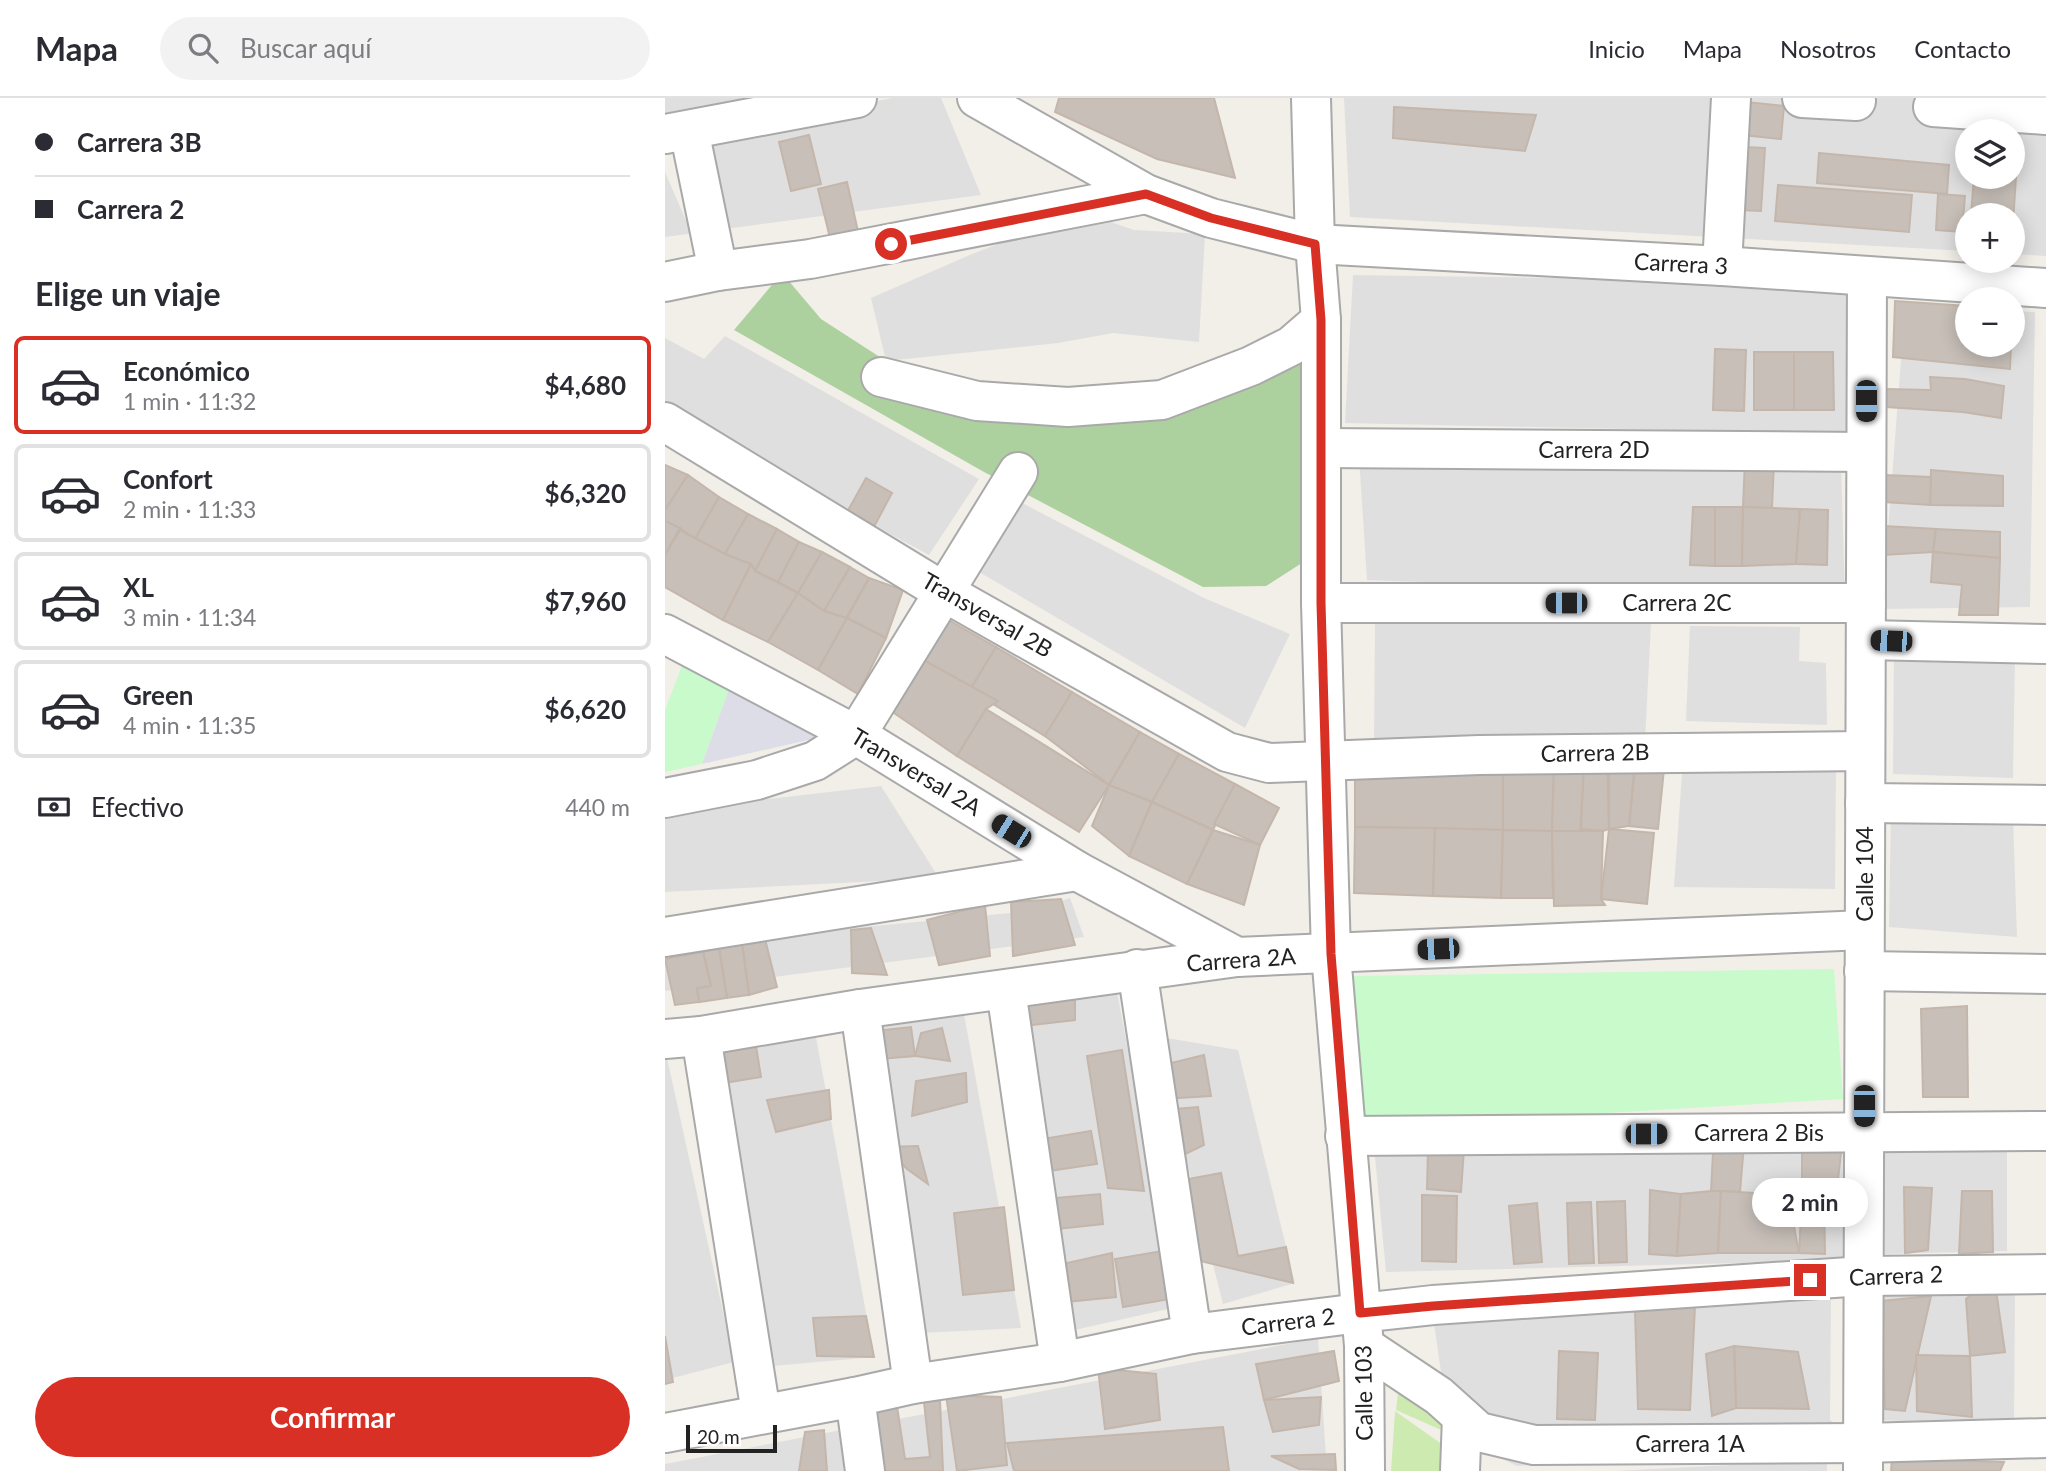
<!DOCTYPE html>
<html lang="es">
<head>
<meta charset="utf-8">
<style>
	:root { --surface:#fff; --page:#f2f2f3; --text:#2b2b33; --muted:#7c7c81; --line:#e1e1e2; --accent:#d93025 }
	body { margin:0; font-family:Lato,sans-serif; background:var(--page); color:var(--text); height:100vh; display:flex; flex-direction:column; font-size:26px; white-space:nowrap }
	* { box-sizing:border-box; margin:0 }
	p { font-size:23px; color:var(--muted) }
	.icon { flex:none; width:38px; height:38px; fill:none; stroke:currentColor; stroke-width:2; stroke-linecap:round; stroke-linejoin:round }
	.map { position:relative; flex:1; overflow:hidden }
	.details { display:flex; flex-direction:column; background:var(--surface); width:665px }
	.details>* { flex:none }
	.top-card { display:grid; align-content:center; height:154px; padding:0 35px; background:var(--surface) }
	.fabs { position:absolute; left:1290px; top:21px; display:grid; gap:14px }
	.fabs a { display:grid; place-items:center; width:70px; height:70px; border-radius:50%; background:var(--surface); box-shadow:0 4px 18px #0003; font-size:35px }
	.scale { position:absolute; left:21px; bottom:18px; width:91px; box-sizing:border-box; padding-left:7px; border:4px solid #222; border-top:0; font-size:19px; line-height:24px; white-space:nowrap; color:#222; -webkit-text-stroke:5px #fff; paint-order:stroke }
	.end { position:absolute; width:32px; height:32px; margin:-16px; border:9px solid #d93025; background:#fff; box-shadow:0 0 0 4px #fff }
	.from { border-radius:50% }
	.bubble { position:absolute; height:49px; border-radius:24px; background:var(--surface); box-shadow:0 4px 18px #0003; font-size:23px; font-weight:700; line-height:49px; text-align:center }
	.car { position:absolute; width:21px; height:42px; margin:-21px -10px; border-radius:9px; box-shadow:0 0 5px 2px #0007; background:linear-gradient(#222 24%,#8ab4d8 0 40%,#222 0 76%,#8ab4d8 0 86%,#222 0) }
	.top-card b { display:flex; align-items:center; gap:24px; height:66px; font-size:26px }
	.top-card b+b { border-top:2px solid var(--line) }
	.top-card i { width:18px; height:18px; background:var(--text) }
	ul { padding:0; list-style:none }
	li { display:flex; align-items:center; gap:21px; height:98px; margin:0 14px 10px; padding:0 21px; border:4px solid var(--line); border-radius:10px }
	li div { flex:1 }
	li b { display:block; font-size:26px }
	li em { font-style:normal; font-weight:700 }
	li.on { border-color:var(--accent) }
	li>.icon { width:63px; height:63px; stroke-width:1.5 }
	h2 { padding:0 35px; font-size:32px; line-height:84px }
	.pay { display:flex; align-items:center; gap:18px; height:77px; padding:0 35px; font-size:26px }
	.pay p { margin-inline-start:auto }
	.cta { display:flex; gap:14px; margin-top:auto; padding:14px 35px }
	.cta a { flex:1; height:80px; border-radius:42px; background:var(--accent); color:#fff; font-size:28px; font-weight:700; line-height:80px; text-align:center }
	header { display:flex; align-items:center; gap:42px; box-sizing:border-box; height:98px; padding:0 35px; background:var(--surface); border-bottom:2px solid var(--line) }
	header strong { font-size:33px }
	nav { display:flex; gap:38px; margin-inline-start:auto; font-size:24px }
	.search { width:490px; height:63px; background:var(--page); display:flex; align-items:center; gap:18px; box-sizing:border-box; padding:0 24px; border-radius:38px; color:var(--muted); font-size:26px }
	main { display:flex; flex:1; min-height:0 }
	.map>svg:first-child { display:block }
	.residential { fill:#e0dfdf; fill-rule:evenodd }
	.grass { fill:#cdebb0 }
	.forest { fill:#add19e }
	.park { fill:#c8facc }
	.plaza { fill:#dddde8 }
	.building { fill:#c7bfb8; stroke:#c4b6ab; stroke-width:2 }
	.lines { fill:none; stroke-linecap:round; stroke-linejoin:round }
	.minor-casing { stroke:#a9a9a9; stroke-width:42 }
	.minor { stroke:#fff; stroke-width:38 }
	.route { stroke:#d93025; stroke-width:9 }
	.labels { text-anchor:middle; stroke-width:7; stroke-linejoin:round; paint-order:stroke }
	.street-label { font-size:23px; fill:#222; stroke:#fff }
</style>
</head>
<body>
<header>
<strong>Mapa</strong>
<div class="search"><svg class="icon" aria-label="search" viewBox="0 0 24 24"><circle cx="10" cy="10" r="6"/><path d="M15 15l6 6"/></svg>Buscar aquí</div>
<nav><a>Inicio</a><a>Mapa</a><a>Nosotros</a><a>Contacto</a></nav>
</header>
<main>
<section class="details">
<div class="top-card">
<b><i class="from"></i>Carrera 3B</b>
<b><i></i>Carrera 2</b>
</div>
<h2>Elige un viaje</h2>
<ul>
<li class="on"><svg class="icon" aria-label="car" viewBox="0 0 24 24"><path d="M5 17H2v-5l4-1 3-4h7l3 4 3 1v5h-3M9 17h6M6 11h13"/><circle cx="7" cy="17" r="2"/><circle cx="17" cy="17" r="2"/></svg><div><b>Económico</b><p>1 min · 11:32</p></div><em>$4,680</em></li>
<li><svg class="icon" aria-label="car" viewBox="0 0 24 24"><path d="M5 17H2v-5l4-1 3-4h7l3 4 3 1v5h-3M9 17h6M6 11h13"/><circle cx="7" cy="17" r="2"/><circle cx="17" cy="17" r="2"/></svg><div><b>Confort</b><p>2 min · 11:33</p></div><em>$6,320</em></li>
<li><svg class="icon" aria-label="car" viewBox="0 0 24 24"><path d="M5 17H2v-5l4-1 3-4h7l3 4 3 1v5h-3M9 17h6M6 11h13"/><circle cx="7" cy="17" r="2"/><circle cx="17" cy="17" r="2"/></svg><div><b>XL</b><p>3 min · 11:34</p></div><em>$7,960</em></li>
<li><svg class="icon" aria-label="car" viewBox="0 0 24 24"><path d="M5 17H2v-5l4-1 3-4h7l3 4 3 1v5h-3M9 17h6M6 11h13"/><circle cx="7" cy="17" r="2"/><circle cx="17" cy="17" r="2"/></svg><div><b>Green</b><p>4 min · 11:35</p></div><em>$6,620</em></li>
</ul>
<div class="pay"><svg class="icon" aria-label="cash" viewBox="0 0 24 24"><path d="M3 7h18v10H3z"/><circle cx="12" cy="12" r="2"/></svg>Efectivo<p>440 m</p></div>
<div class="cta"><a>Confirmar</a></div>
</section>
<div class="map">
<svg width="1381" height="1373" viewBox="0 0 1381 1373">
	<rect width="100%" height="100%" fill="#f2efe9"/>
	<!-- residential -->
	<g class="residential">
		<polygon points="0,0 91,0 0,18"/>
		<polygon points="227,0 276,0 316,97 0,139 0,74 25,132 20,42"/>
		<path d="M 679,0 L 1381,0 L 1381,158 L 1348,156 L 1348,117 L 1302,117 L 1302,153 L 685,119 ZM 1302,33 L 1348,33 L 1348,79 L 1302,79 Z"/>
		<polygon points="417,114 469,132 540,136 534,244 448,235 393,245 221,263 206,200 307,156"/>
		<polygon points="688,177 1189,184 1191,336 680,325"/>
		<polygon points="1240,210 1302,247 1348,247 1348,213 1370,214 1365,509 1217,511"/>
		<polygon points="60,238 314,381 264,457 0,315 0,240 39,261"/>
		<polygon points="694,359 1176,366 1180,499 702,482"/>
		<polygon points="340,396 539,500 625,536 580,630 297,464"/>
		<polygon points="710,523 986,525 980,643 709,643"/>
		<polygon points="1025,528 1135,529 1134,563 1161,565 1162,627 1021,623"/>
		<polygon points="1229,545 1350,557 1348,680 1228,676"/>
		<polygon points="1018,662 1171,666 1170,791 1009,789"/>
		<polygon points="216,688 274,780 0,794 0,713"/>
		<polygon points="1226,713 1348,719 1352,839 1224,829"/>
		<polygon points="405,800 419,839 0,893 0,848 366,813"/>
		<polygon points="447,868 512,1209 396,1235 348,906"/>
		<polygon points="295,894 356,1230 255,1235 182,913"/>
		<polygon points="147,917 209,1259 107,1268 52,942"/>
		<polygon points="490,938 573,952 630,1185 558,1206"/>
		<polygon points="0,951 69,1264 0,1282"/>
		<polygon points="1182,1025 1189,1162 721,1174 709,1048"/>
		<polygon points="1342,1038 1342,1153 1220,1156 1217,1043"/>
		<polygon points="1212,1179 1350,1195 1349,1327 1211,1322"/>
		<polygon points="1166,1198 1165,1322 1188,1339 852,1368 785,1336 767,1212"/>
		<polygon points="653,1240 662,1373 0,1373 0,1366"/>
		<polygon points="1162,1362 1162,1373 949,1373"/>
	</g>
	<!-- grass -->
	<g class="grass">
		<polygon points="734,1287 776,1302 785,1336 731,1312"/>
		<polygon points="730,1313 788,1354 788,1373 726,1373"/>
	</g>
	<!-- forest -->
	<polygon class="forest" points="117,175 156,221 221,263 351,302 542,290 654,262 651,456 601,488 538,489 319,374 69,232"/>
	<!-- park -->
	<g class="park">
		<polygon points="18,565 64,591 37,666 0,674 0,612"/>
		<polygon points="1169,871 1178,1001 687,1030 685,878"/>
	</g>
	<!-- plaza -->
	<polygon class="plaza" points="64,591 152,640 37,666"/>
	<!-- building -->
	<g class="building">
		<polygon points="394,0 549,0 570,80 492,61 390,14"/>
		<polygon points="1081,4 1119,8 1116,41 1078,37"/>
		<polygon points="729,9 871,17 860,53 728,40"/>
		<polygon points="1313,29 1354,33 1348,125 1348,117 1306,117 1309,79 1348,79 1348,33 1312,33"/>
		<polygon points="144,37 156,86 126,93 114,44"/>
		<polygon points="1078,49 1100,50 1096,113 1074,112"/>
		<polygon points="1154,55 1284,67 1282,96 1152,85"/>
		<polygon points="182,84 194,138 166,144 153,91"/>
		<polygon points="1113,87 1247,97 1244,134 1110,123"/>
		<polygon points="1273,96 1300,98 1297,134 1271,132"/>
		<polygon points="1230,203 1302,208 1302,247 1346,247 1345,271 1228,259"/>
		<polygon points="1050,251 1081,252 1079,313 1048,312"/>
		<rect x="1089" y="254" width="40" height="58"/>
		<polygon points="1129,254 1168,254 1169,312 1129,312"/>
		<polygon points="1265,279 1300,281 1339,288 1336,320 1298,314 1221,309 1222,291 1266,292"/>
		<polygon points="1080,363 1109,364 1107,410 1078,409"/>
		<polygon points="0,367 23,377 0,412"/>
		<polygon points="1266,372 1338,378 1338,408 1265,407"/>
		<polygon points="23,377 54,399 30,441 15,430 0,423 0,412"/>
		<polygon points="1220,377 1266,379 1265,407 1219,404"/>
		<polygon points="201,380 227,395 203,440 176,425"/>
		<polygon points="54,399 83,416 60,456 30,441"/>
		<polygon points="1028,409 1050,409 1050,468 1025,467"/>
		<polygon points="1050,409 1078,409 1077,468 1050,468"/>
		<polygon points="1078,409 1135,411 1131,466 1077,468"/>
		<polygon points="1135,411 1163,412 1162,467 1131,466"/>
		<polygon points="83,416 112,431 90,473 60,456"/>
		<polygon points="0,423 15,430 0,457"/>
		<polygon points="1219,428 1271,431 1268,454 1218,457"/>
		<polygon points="112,431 134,444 113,484 90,473"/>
		<polygon points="1271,431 1335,434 1335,460 1268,454"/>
		<polygon points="15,432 60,456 86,466 58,522 0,489 0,457"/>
		<polygon points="134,444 157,454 133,495 113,484"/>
		<polygon points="157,454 185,469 159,513 133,495"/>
		<polygon points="1268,454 1335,460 1333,517 1294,517 1297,487 1266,484"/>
		<polygon points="86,466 90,473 133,495 103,544 58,522"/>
		<polygon points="185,469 204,480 179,524 159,513"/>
		<polygon points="204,480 238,492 221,540 182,520"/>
		<polygon points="133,495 159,513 182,520 153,572 103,544"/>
		<polygon points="182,520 221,540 193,596 153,572"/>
		<polygon points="280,520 331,549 305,592 255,560"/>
		<polygon points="331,549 407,594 380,638 305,592"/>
		<polygon points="255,560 333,603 321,611 292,658 226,613"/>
		<polygon points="407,594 475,634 444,687 380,638"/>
		<polygon points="321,611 444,687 414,734 292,658"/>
		<polygon points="475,634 514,656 487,704 444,687"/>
		<polygon points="514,656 570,686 548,732 487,704"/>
		<polygon points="919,658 942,660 944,731 938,733 916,731"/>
		<polygon points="971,658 1000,661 993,731 964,728"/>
		<polygon points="944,661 970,663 964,728 944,731"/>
		<polygon points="838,666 889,668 887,733 838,732"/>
		<polygon points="919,667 915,738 887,733 889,668"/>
		<polygon points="690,675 838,675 838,732 690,729"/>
		<polygon points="570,686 614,710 595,747 549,726"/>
		<polygon points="444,687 487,704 464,758 427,728"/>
		<polygon points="487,704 548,732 522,786 464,758"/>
		<polygon points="690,729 770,730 768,798 689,795"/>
		<polygon points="770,730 838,732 836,800 768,798"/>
		<polygon points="944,731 989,735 982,806 936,801"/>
		<polygon points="548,732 595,747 579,807 522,786"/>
		<polygon points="838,732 887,733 888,800 836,800"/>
		<polygon points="887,733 938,733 936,801 940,807 889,808"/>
		<polygon points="396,801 410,847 348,858 346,804"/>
		<polygon points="320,807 325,858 274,867 262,822"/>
		<polygon points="206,830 222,877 187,875 186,832"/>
		<polygon points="100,841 112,889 84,897 77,845"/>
		<polygon points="77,845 84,897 62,900 54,850"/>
		<polygon points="54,850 62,900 34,904 32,890 46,888 38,854"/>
		<polygon points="38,854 46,888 32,890 34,904 10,907 0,861"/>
		<polygon points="410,898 410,922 359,928 348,900"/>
		<polygon points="1302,908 1303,999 1258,999 1256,911"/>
		<polygon points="246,929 250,958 215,961 210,933"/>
		<polygon points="277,930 285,963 250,958 256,935"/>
		<polygon points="89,936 96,979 59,985 52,942"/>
		<polygon points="457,952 479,1093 443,1090 422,958"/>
		<polygon points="539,957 546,998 498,1001 494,968"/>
		<polygon points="301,975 302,1004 247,1018 251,983"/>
		<polygon points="164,992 166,1021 111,1034 102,1002"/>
		<polygon points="533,1009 539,1047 506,1063 499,1012"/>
		<polygon points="426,1033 432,1066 377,1074 372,1042"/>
		<polygon points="1080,1035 1075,1094 1046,1093 1049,1036"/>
		<polygon points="1137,1037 1178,1037 1171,1100 1137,1098"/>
		<polygon points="253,1048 263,1086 242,1071 222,1049"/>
		<polygon points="763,1051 799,1051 796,1094 762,1091"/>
		<polygon points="556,1075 573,1158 621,1149 628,1185 535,1163 518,1082"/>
		<polygon points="1239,1089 1267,1090 1263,1152 1240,1155"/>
		<polygon points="985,1092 1016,1096 1012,1158 984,1156"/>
		<polygon points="1046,1093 1056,1093 1053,1155 1012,1158 1016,1096"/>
		<polygon points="1056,1093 1123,1097 1134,1155 1053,1155"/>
		<polygon points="1297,1093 1327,1093 1328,1154 1294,1156"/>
		<polygon points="435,1096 438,1126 383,1132 380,1101"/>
		<polygon points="757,1097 792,1098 791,1164 757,1163"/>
		<polygon points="1137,1098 1159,1100 1160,1156 1134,1155"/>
		<polygon points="960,1103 962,1164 934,1165 932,1104"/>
		<polygon points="926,1104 929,1165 904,1166 902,1105"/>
		<polygon points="872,1105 877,1164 849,1166 844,1108"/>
		<polygon points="339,1109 349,1192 298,1197 289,1115"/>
		<polygon points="498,1153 505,1201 458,1209 450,1161"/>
		<polygon points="447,1155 451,1199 392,1205 393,1167"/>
		<polygon points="1329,1178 1340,1254 1305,1258 1301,1201"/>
		<polygon points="1266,1198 1240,1313 1220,1311 1217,1203"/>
		<polygon points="1030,1208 1025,1312 973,1311 970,1213"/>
		<polygon points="201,1218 209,1259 152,1258 148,1220"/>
		<polygon points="0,1238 8,1284 0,1286"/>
		<polygon points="1069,1248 1133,1254 1144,1311 1071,1310"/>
		<polygon points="1069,1248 1071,1310 1047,1318 1041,1256"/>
		<polygon points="669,1253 674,1283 599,1302 591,1266"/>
		<polygon points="894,1253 933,1255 930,1322 892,1321"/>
		<polygon points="1251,1257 1305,1258 1307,1319 1252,1313"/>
		<polygon points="433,1270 491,1276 495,1322 440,1331"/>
		<polygon points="281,1297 336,1299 342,1367 292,1373"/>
		<polygon points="656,1299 654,1327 608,1334 599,1302"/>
		<polygon points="231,1302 240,1361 265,1359 259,1304 275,1302 278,1373 207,1373 208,1310"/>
		<polygon points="558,1329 564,1373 349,1373 342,1345"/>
		<polygon points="159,1332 162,1373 134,1373 140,1334"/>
		<polygon points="670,1356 671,1372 634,1371 606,1358"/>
		<polygon points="1227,1361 1339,1364 1335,1373 1226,1373"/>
	</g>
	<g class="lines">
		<!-- minor casing -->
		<g class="minor-casing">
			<g id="minor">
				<polyline points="312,0 481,96 546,120 650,146 1057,168 1381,190"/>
				<polyline points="646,0 650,146 656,222 656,505 666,856 699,1248 700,1373"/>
				<polyline points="1137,0 1191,3"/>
				<polyline points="1268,9 1381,17"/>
				<polyline points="24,32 53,173"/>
				<polyline points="0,36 192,0"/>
				<polyline points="1057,168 1066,0"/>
				<polyline points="0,184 53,173 145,161 481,96"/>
				<polyline points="216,279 312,303 403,309 497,302 586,268 626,248 656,222"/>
				<polyline points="0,324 279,494 562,654 604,665 814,657 1200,653"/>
				<polyline points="657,350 1201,354"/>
				<polyline points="656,505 1201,505"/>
				<polyline points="0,536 191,637 412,773 572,859"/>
				<polyline points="1201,542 1381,546"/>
				<polyline points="0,700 92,682 150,663 191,637 353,374"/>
				<polyline points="1200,705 1381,707"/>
				<polyline points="0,839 412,773"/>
				<polyline points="472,871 527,1236"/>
				<polyline points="1199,873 1381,876"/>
				<polyline points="341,892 395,1264"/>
				<polyline points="195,911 248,1286"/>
				<polyline points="36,938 96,1315"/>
				<polyline points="0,941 36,938 195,911 572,859 1199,832"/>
				<polyline points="680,1038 1381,1033"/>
				<polyline points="699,1248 774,1298 814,1334 869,1347 1198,1345 1381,1340"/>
				<polyline points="190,1299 200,1373"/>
				<polyline points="0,1335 190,1299 248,1286 395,1264 527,1236 695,1215 768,1207 1199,1178 1381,1176"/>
				<polyline points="795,1373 797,1319"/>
				<polyline points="1198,1373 1202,178"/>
			</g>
		</g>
		<!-- minor -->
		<use href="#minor" class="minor"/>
	</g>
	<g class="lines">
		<!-- route -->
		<polyline class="route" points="226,146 481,96 546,120 650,146 656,222 656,505 666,856 695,1215 768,1208 1145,1182"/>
	</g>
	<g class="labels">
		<!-- street labels -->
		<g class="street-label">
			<text transform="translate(1016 166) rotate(3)" y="8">Carrera 3</text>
			<text x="929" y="360">Carrera 2D</text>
			<text x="1012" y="513">Carrera 2C</text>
			<text transform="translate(322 517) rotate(30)" y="8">Transversal 2B</text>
			<text transform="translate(930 655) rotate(-1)" y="8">Carrera 2B</text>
			<text transform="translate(251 674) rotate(31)" y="8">Transversal 2A</text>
			<text transform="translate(1200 776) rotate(-90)" y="8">Calle 104</text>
			<text transform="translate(576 862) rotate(-4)" y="8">Carrera 2A</text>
			<text x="1094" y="1043">Carrera 2 Bis</text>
			<text transform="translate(1231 1178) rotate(-2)" y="8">Carrera 2</text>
			<text transform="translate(623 1224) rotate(-7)" y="8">Carrera 2</text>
			<text transform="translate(699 1295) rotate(-91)" y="8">Calle 103</text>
			<text x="1025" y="1354">Carrera 1A</text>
		</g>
	</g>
</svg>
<div class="fabs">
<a><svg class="icon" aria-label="layers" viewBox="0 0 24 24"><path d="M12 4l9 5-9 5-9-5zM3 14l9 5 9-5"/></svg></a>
<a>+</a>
<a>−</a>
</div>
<div class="scale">20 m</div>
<i class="end from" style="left:226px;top:146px"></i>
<i class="end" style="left:1145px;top:1182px"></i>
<div class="bubble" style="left:1087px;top:1080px;width:116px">2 min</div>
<i class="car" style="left:1201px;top:303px;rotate:180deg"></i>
<i class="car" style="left:901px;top:505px;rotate:270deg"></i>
<i class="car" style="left:1226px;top:543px;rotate:272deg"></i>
<i class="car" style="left:346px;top:733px;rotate:302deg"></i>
<i class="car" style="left:773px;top:851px;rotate:268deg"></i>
<i class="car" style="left:1199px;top:1008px;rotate:180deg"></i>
<i class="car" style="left:981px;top:1036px;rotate:90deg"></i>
</div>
</main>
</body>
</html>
